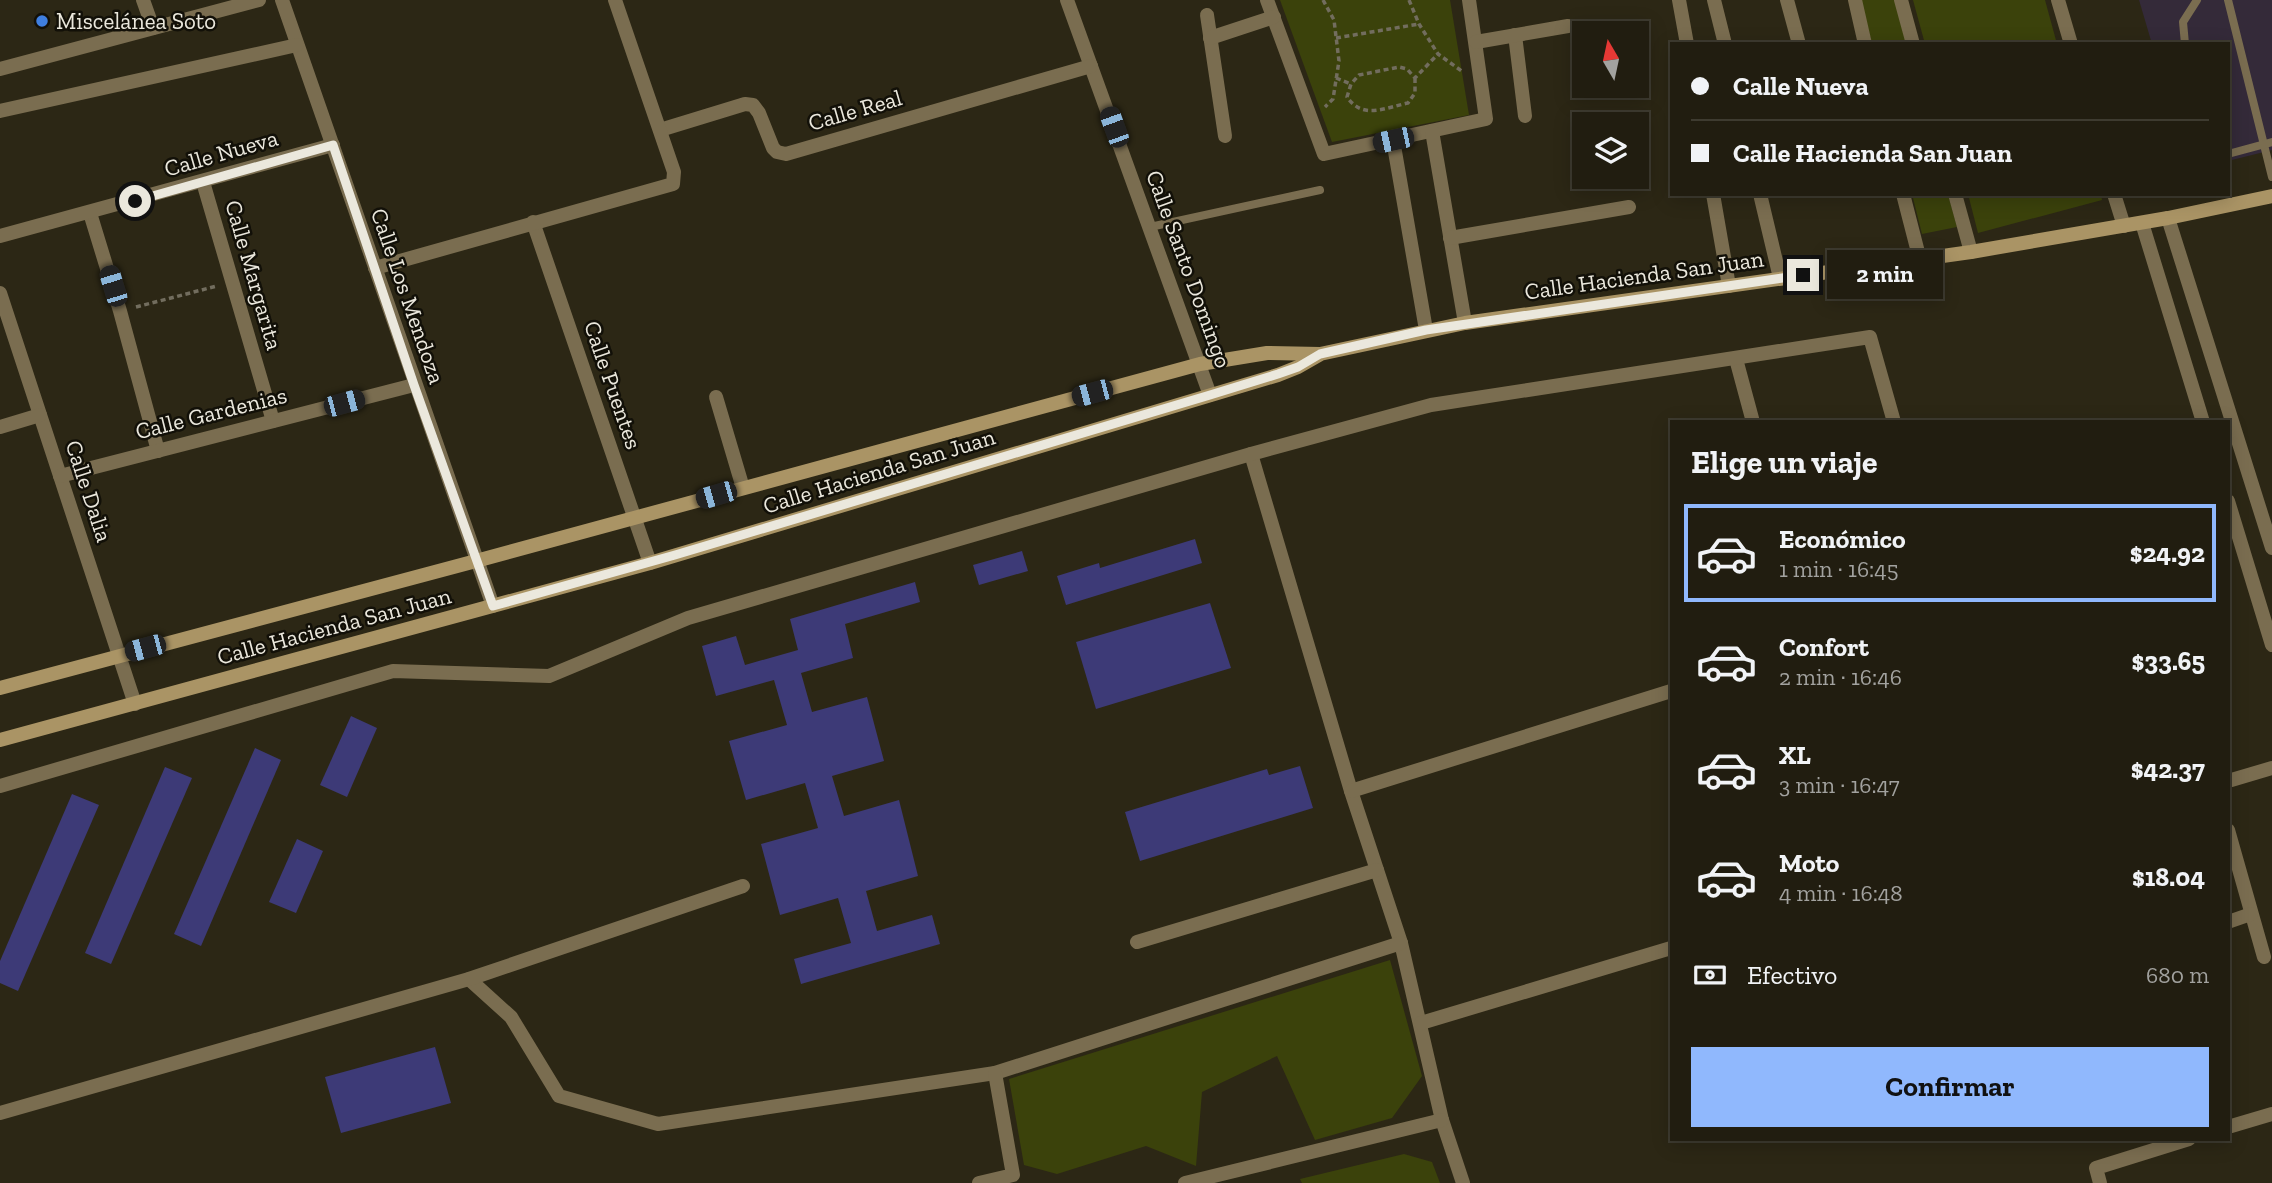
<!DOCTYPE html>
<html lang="es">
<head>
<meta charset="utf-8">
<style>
	:root { --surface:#211d10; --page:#2d2a1e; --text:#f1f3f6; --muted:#a2a29f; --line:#3e3b30; --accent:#90b8fd }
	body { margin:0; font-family:"Zilla Slab",serif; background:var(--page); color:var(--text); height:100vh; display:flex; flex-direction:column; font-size:26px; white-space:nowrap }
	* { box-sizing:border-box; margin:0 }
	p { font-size:23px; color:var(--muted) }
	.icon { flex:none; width:38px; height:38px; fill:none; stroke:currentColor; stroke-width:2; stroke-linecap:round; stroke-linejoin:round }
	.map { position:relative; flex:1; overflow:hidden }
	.side { position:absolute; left:1670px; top:420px; width:560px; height:721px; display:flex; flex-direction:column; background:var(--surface); border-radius:0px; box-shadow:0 4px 18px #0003,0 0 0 2px var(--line) }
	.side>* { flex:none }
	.top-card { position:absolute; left:1670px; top:42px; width:560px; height:154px; border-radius:0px; box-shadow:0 4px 18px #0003,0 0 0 2px var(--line); display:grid; align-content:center; height:154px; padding:0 21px; background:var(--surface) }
	.needle { width:46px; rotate:351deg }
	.buttons { position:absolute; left:1572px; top:21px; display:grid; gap:14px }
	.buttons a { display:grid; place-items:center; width:77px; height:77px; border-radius:0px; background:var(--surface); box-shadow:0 4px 18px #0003,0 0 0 2px var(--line); font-size:35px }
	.end { position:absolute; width:32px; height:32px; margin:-16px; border:9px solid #ebe8dd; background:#111; box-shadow:0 0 0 4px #111 }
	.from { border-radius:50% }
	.bubble { position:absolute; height:49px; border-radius:0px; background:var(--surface); box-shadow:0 4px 18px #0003,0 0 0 2px var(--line); font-size:23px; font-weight:800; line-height:49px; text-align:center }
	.car { position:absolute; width:21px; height:42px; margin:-21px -10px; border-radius:9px; box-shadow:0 0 5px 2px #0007; background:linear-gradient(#222 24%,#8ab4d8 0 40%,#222 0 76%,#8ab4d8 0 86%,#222 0) }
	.top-card b { display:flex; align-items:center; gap:24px; height:66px; font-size:26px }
	.top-card b+b { border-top:2px solid var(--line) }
	.top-card i { width:18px; height:18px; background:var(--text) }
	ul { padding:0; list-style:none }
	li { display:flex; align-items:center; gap:21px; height:98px; margin:0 14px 10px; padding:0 7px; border:4px solid transparent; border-radius:0px }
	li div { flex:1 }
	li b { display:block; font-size:26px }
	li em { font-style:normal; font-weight:800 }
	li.on { border-color:var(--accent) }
	li>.icon { width:63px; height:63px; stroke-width:1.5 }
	h2 { padding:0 21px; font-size:32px; line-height:84px }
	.pay { display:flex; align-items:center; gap:18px; height:77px; padding:0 21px; font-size:26px }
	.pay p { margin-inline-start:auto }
	.primary-button { display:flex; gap:14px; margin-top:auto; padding:14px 21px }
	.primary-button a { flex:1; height:80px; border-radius:0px; background:var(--accent); color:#111; font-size:28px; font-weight:800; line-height:80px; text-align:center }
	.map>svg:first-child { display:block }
	.industrial { fill:#342a39 }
	.green { fill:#3b420b }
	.building { fill:#3d3a77 }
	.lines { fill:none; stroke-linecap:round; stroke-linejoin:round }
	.path { stroke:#726d5e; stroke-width:3.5; stroke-dasharray:5 3.5; stroke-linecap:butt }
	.service { stroke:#7a6d50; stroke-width:8 }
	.minor { stroke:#7a6d50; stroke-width:14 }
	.tertiary { stroke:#7a6d50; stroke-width:14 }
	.secondary { stroke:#aa9465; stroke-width:14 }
	.route { stroke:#ebe8dd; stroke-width:9 }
	.shop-dot { fill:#3f7fe0; stroke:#121008; stroke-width:2.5 }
	.labels { text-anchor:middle; stroke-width:5; stroke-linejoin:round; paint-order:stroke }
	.poi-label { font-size:23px; fill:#ebe8dd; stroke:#121008; text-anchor:start }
	.street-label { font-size:23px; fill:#ebe8dd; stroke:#121008 }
</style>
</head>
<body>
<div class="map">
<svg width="2272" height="1183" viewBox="0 0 2272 1183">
	<rect width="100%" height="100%" fill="#2c2715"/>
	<!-- industrial -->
	<polygon class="industrial" points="2139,0 2272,0 2272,150 2228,161 2228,44 2152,44"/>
	<!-- green -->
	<g class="green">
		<polygon points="1280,0 1450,0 1469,115 1332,142"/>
		<polygon points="1861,0 1896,0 1908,44 1872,44"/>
		<polygon points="1913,0 2045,0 2057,44 1925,44"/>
		<polygon points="1912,194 1948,194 1957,227 1922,234"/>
		<polygon points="1968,194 2101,194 2102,200 1978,233"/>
		<polygon points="1390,960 1422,1076 1392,1118 1315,1140 1277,1056 1202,1092 1196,1166 1146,1146 1057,1174 1024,1165 1009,1079"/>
		<polygon points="1404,1154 1432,1162 1440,1183 1302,1183 1300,1179"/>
	</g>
	<!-- building -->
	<g class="building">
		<polygon points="1195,539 1202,563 1066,605 1057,576 1099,563 1100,568"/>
		<polygon points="1022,551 1028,571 979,585 973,565"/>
		<polygon points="915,582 920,602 845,624 853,658 801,673 812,712 867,697 884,761 832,776 844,816 899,800 918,876 866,891 877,931 932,915 940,944 801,984 794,959 851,943 838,898 780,915 761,844 818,828 805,783 746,800 729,741 787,725 774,680 716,696 702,646 736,636 745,665 798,650 790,619"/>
		<polygon points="1210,603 1231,668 1096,709 1076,642"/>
		<polygon points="351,716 377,728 347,797 320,785"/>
		<polygon points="255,748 281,760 201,946 174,934"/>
		<polygon points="1300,766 1313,808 1140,861 1125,812 1267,769 1269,775"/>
		<polygon points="165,767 192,778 111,964 85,953"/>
		<polygon points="72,794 99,805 18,991 0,983 0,961"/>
		<polygon points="297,839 323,851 296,913 269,902"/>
		<polygon points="435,1047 451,1103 341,1133 325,1077"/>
	</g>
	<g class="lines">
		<!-- path -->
		<g class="path">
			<polyline points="1323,0 1334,20 1339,61 1333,99 1325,107"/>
			<polyline points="1409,0 1419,24 1438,54 1463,72"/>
			<polyline points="1336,38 1419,24"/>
			<polyline points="1336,78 1351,84"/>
			<path d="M 1415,78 L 1415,93 L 1408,103 C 1384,108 1363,120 1347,97 L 1351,84 L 1359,75 L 1399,67 L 1407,69 L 1415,78 L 1438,54"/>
			<polyline points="136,307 217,286"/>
		</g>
		<!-- service -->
		<g class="service">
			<polyline points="2228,0 2272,177"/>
			<polyline points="2185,44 2183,22 2197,0"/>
			<polyline points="2228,154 2272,142"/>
			<polyline points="1150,227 1320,190"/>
		</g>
		<!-- minor -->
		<g class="minor">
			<polyline points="143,0 153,28"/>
			<polyline points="282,0 493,606"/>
			<polyline points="1067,0 1210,395"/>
			<polyline points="1267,0 1324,154 1486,119 1469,0"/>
			<polyline points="1679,0 1687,44"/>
			<polyline points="1714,0 1725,44"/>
			<polyline points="1787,0 1799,44"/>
			<polyline points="1855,0 1865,44"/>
			<polyline points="1901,0 1913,44"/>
			<polyline points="2058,0 2071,44"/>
			<polyline points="1207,15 1225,136"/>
			<polyline points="1515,35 1525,116"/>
			<polyline points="1210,38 1274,17"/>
			<polyline points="1476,42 1568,26"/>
			<polyline points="0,69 259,0"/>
			<polyline points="0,111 297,45"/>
			<polyline points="660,130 745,104 753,105 759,113 773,148 777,152 786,154 1091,66"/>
			<polyline points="1432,131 1465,323"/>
			<polyline points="1393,140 1426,330"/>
			<polyline points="203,182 273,421"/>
			<polyline points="1713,194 1729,286"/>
			<polyline points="1760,194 1780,278"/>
			<polyline points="1903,194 1920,260"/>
			<polyline points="1955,194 1971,252"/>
			<polyline points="2114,194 2124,226"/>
			<polyline points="90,213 120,311 158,451"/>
			<polyline points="533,222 650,563"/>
			<polyline points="0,236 333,145"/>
			<polyline points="1450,238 1629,207"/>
			<polyline points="375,268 673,184 674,172 615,0"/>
			<polyline points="0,293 135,704"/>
			<polyline points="1736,359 1753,422"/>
			<polyline points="716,397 743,488"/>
			<polyline points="0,427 40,415"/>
			<polyline points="1251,454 1351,791 1401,943 1442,1120 1463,1183"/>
			<polyline points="60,476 414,385"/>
			<polyline points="2228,781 2272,768"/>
			<polyline points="0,786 393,671 549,676 688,618 1251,454 1431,405 1870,337 1894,422"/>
			<polyline points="1351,791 1671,691"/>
			<polyline points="2228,830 2264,957"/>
			<polyline points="2228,922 2251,914"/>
			<polyline points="1137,942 1377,870"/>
			<polyline points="469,979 511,1017 559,1096 658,1124 995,1073 1401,943"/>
			<polyline points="1421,1023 1671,948"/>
			<polyline points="0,1113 469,979 743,886"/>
			<polyline points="2228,1127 2272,1114"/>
			<polyline points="979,1183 1013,1175 995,1073"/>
			<polyline points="1185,1183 1442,1120"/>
			<polyline points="2100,1183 2096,1168 2189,1139"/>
		</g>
		<!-- tertiary -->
		<g class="tertiary">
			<polyline points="2168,218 2272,548"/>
			<polyline points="2142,223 2203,422"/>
			<polyline points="2228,501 2272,645"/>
		</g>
		<!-- secondary -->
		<g class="secondary">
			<polyline points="0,688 476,561 1200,364 1267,353 1320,354 1465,323 1971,252 2168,218 2272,196"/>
			<polyline points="0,740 650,563 1278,375 1298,367 1319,355"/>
		</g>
	</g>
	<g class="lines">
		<!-- route -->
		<polyline class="route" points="135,201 333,145 414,385 493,606 675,555 1210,395 1278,374 1298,367 1320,354 1426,330 1803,275"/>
	</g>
	<!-- markers -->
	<circle class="shop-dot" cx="42" cy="21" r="7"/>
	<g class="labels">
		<!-- poi labels -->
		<g class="poi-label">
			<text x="56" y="29">Miscelánea Soto</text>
		</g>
		<!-- street labels -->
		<g class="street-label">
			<text transform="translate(855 110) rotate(-16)" y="8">Calle Real</text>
			<text transform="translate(221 153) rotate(-16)" y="8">Calle Nueva</text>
			<text transform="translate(1189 269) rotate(70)" y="8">Calle Santo Domingo</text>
			<text transform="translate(254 275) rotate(74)" y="8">Calle Margarita</text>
			<text transform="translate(1644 275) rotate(-8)" y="8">Calle Hacienda San Juan</text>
			<text transform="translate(408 296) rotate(71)" y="8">Calle Los Mendoza</text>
			<text transform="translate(613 385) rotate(71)" y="8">Calle Puentes</text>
			<text transform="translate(211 413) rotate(-14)" y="8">Calle Gardenias</text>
			<text transform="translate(879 471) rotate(-17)" y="8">Calle Hacienda San Juan</text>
			<text transform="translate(89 491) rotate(72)" y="8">Calle Dalia</text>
			<text transform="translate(334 626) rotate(-15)" y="8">Calle Hacienda San Juan</text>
		</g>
	</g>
</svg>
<div class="buttons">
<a><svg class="needle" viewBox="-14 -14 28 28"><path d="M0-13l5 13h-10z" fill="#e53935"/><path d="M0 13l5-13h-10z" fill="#a2a29f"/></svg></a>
<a><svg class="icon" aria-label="layers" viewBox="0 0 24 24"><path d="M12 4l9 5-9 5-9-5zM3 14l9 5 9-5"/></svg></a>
</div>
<i class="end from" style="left:135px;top:201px"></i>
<i class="end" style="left:1803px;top:275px"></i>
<div class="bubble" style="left:1827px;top:250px;width:116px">2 min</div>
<i class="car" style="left:1114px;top:127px;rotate:340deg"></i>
<i class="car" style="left:1393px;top:140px;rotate:258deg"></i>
<i class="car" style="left:113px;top:286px;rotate:343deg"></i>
<i class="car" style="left:1092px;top:393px;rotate:255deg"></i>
<i class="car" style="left:344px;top:403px;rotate:75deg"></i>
<i class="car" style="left:716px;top:495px;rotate:254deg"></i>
<i class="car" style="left:145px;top:648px;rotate:255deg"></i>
<div class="top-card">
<b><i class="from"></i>Calle Nueva</b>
<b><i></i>Calle Hacienda San Juan</b>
</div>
<section class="side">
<h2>Elige un viaje</h2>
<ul>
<li class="on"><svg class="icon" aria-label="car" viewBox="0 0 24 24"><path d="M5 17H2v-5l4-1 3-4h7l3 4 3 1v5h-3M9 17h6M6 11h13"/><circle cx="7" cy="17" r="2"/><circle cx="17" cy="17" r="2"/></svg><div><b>Económico</b><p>1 min · 16:45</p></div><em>$24.92</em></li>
<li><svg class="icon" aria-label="car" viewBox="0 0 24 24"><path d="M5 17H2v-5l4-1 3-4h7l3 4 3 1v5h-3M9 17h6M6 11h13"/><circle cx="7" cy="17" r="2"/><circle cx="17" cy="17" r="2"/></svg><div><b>Confort</b><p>2 min · 16:46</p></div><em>$33.65</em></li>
<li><svg class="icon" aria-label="car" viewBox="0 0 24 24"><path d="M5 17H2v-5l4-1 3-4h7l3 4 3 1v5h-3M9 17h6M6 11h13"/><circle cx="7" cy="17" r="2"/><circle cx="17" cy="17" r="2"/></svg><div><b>XL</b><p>3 min · 16:47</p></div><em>$42.37</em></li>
<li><svg class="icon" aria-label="car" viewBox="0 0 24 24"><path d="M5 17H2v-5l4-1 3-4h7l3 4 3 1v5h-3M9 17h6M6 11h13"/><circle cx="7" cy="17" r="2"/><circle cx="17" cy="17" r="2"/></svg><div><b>Moto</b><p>4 min · 16:48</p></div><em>$18.04</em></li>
</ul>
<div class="pay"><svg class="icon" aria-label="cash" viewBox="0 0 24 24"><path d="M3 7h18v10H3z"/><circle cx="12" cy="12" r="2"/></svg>Efectivo<p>680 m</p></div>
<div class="primary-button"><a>Confirmar</a></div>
</section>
</div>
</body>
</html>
